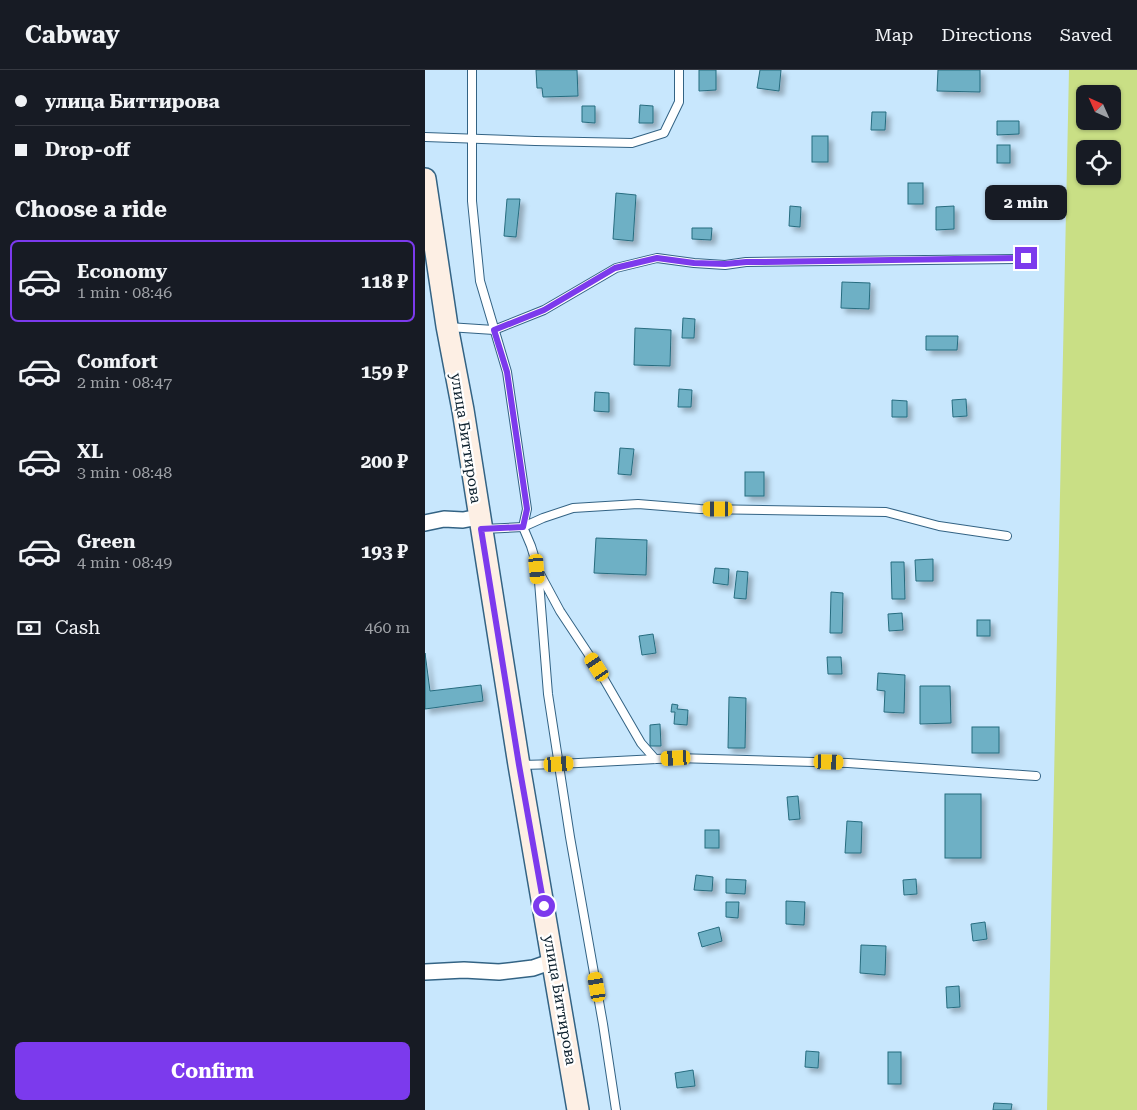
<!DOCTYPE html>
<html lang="en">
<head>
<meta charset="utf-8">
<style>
	:root { --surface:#171b24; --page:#20242c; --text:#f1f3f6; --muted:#9ea1a6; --line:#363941; --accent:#7c3aed }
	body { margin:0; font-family:"Roboto Serif",serif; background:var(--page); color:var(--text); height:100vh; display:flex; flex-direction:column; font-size:19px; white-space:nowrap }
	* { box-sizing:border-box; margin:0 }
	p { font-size:16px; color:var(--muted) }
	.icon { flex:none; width:28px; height:28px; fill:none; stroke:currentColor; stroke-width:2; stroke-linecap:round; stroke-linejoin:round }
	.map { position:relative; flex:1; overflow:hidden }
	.side { display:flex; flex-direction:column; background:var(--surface); width:425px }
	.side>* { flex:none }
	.hud { display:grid; align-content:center; height:110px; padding:0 15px; background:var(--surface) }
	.needle { width:32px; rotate:315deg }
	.controls { position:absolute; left:651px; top:15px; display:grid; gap:10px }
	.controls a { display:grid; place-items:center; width:45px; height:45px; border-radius:8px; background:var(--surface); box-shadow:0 1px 4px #0004; font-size:25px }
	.end { position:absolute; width:22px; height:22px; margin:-11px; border:6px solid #7c3aed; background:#fff; box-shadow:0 0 0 2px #fff }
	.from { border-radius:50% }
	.bubble { position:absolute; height:35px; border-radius:8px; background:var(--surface); box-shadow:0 1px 4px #0004; font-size:16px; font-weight:700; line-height:35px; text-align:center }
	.car { position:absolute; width:15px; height:30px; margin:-15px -8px; border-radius:6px; box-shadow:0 0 4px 1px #0007; background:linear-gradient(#f5c518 24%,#345 0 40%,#f5c518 0 76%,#345 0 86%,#f5c518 0) }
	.hud b { display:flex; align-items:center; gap:18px; height:48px; font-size:19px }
	.hud b+b { border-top:1px solid var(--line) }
	.hud i { width:12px; height:12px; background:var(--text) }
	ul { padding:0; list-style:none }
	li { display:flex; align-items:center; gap:15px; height:82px; margin:0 10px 8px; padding:0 5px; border:2px solid transparent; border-radius:8px }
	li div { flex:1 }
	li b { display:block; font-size:19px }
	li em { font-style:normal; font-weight:700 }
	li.current { border-color:var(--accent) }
	li>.icon { width:45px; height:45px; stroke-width:1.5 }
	h2 { padding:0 15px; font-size:22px; line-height:60px }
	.pay { display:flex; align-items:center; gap:12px; height:55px; padding:0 15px; font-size:19px }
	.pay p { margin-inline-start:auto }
	.action { display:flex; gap:10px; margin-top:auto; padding:10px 15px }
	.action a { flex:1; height:58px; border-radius:8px; background:var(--accent); color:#fff; font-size:20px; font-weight:700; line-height:58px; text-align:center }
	header { display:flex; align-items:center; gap:30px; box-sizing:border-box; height:70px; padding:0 25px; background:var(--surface); border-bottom:1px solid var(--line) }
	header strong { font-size:24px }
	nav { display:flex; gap:28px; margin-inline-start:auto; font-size:18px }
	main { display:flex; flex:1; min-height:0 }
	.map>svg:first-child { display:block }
	.green { fill:#c9df85; fill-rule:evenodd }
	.building { fill:#6eb0c5; stroke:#276c7f; filter:url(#shadow) }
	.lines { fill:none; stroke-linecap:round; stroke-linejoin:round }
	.lane-casing { stroke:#336384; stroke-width:10 }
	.street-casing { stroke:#336384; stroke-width:18 }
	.secondary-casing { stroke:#336384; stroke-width:24 }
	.lane { stroke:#fff; stroke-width:8 }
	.street { stroke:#fff; stroke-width:15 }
	.secondary { stroke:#fdefe4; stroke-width:21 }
	.route { stroke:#7c3aed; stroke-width:6 }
	.labels { text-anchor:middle; stroke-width:4.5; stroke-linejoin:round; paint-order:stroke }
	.street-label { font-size:15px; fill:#0b1f2c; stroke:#fff }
</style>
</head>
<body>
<header>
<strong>Cabway</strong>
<nav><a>Map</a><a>Directions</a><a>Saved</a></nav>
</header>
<main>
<section class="side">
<div class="hud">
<b><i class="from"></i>улица Биттирова</b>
<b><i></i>Drop-off</b>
</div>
<h2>Choose a ride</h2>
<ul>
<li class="current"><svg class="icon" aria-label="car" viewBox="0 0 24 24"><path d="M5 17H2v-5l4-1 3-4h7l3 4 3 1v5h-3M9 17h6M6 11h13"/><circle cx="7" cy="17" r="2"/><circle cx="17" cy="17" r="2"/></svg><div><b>Economy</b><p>1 min · 08:46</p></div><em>118 ₽</em></li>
<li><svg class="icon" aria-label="car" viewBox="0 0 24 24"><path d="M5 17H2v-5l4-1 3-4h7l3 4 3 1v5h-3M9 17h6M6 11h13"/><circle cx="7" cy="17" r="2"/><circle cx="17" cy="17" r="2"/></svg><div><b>Comfort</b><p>2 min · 08:47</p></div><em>159 ₽</em></li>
<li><svg class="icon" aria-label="car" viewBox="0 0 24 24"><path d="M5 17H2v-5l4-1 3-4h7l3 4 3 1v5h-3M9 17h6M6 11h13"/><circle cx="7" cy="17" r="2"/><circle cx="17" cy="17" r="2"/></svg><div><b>XL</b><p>3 min · 08:48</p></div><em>200 ₽</em></li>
<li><svg class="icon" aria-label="car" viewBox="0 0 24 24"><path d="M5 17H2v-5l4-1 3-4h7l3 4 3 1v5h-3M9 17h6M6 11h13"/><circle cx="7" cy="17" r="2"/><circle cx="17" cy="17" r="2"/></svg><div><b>Green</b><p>4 min · 08:49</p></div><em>193 ₽</em></li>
</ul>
<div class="pay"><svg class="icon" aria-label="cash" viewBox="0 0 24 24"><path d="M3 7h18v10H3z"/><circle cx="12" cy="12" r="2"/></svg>Cash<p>460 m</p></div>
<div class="action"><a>Confirm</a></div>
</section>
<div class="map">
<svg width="712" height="1040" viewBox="0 0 712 1040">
	<defs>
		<filter id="shadow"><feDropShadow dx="4.5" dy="4.5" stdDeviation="2.5" flood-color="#0004"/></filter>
	</defs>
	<rect width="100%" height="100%" fill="#c8e7fd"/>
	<!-- green -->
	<path class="green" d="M 644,0 L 712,0 L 712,1040 L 622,1040 ZM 660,24 L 688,24 L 688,51 L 660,51 ZM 660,79 L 688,79 L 688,106 L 660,106 Z"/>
	<!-- building -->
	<g class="building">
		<polygon points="111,0 152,0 153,26 118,27 117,18 112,18"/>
		<polygon points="274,0 291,0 291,20 274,21"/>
		<polygon points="335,0 356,0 354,21 332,18"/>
		<polygon points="513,0 555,0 555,22 512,21"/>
		<polygon points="215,35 228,36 228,53 214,53"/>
		<polygon points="157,36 170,36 170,53 157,52"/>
		<polygon points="447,42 461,42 460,60 446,60"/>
		<polygon points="572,51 594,51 594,64 572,65"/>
		<rect x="387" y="66" width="16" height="26"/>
		<rect x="572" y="75" width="13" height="18"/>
		<rect x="483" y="113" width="15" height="21"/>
		<polygon points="191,123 211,125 208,171 188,169"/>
		<polygon points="82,129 95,129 91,167 79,166"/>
		<polygon points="365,136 376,137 375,157 364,156"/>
		<polygon points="529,136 529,159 511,160 511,137"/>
		<polygon points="267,158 287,158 286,170 267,169"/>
		<polygon points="417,212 445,213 444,239 416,238"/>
		<polygon points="258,248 270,249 269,268 257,268"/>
		<polygon points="210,258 246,260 245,296 209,295"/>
		<polygon points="501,266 533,266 532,280 501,280"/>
		<polygon points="254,319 267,320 266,337 253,337"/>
		<polygon points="170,322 184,323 184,342 169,341"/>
		<polygon points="541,329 542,346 528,347 527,330"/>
		<polygon points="467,330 482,331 482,347 467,347"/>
		<polygon points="195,378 209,379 206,405 193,404"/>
		<rect x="320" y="402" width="19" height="24"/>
		<polygon points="171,468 222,470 221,505 169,503"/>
		<polygon points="508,489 508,511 491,511 490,490"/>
		<polygon points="466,492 479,492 480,529 467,529"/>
		<polygon points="290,498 304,499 303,515 288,513"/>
		<polygon points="312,501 323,502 321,529 309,528"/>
		<polygon points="406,522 418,523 417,563 405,563"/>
		<polygon points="477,543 478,560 464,561 463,544"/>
		<rect x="552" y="550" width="13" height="16"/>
		<polygon points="228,564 231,583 217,585 214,566"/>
		<polygon points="0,583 5,621 56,615 58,631 0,639"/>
		<polygon points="402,587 416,587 417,604 403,604"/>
		<polygon points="453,603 480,605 479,643 459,642 460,621 452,620"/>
		<polygon points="495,616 525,616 526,653 495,654"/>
		<polygon points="304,627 321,628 320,678 303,678"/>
		<polygon points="247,634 253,635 252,639 263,640 262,655 249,654 250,642 246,642"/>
		<polygon points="235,654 236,676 225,676 225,655"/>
		<rect x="547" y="657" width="27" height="26"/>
		<rect x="520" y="724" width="36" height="64"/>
		<polygon points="373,726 375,749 364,750 362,727"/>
		<polygon points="422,751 437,752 436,783 420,783"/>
		<rect x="280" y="760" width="14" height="18"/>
		<polygon points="271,805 288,807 287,821 269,820"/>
		<polygon points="301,809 321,810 320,824 301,823"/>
		<polygon points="491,809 492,824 479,825 478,810"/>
		<polygon points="361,831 380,832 379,855 361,854"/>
		<polygon points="301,832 314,832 313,848 301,847"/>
		<polygon points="560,852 562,869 548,871 546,854"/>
		<polygon points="294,857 297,871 277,877 273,863"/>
		<polygon points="436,875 461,876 460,905 435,903"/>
		<polygon points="534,916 535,937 522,938 521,917"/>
		<polygon points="381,981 394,982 393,998 380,997"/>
		<rect x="463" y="982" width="13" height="32"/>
		<polygon points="268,1000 270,1016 252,1018 250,1003"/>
		<polygon points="569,1033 587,1034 586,1040 568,1040"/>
	</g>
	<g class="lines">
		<!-- lane casing -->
		<g class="lane-casing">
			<g id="lane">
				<polyline points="47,0 47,131 55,211 82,302 102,439 98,457 106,476 113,499 123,624 145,767 178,954 191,1040"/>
				<polyline points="0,67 110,71 207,73 239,63 254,32 254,0"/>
				<polyline points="23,257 69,260 119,240 191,198 232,188 269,193 300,195 321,192 601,189"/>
				<polyline points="58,459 98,457 118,448 148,438 213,434 275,439 461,442 514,456 582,466"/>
				<polyline points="114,502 135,541 172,597 216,673 230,689"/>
				<polyline points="96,695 134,694 251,688 423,693 611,706"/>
			</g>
		</g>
		<!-- street casing -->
		<g class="street-casing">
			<g id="street">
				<polyline points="0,453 19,449 38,450 54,447"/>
				<polyline points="0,902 39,900 74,902 108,898 128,891"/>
			</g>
		</g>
		<!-- secondary casing -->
		<g class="secondary-casing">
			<polyline id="secondary" points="0,109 22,256 38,340 94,695 153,1040"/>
		</g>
		<!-- lane -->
		<use href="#lane" class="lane"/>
		<!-- street -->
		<use href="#street" class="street"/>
		<!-- secondary -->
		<use href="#secondary" class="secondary"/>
	</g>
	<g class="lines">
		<!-- route -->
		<polyline class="route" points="119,836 94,695 56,459 98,457 102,439 82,302 69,260 119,240 190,198 232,188 269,193 300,194 321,192 340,192 601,188"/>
	</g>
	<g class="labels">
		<!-- street labels -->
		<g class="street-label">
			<text transform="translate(41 368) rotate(81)" y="5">улица Биттирова</text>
			<text transform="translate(135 930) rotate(80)" y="5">улица Биттирова</text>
		</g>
	</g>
</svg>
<div class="controls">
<a><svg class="needle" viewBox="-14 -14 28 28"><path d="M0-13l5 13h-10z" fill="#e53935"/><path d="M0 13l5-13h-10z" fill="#9ea1a6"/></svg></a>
<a><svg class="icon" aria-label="locate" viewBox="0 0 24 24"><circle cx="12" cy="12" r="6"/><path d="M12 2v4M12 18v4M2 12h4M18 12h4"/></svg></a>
</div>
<i class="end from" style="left:119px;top:836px"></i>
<i class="end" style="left:601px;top:188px"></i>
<div class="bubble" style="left:560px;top:115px;width:82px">2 min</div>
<i class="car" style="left:293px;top:439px;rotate:270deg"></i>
<i class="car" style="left:112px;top:499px;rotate:175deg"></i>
<i class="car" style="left:172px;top:597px;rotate:327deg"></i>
<i class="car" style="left:251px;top:688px;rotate:267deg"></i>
<i class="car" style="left:404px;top:692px;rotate:92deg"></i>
<i class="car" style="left:134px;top:694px;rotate:87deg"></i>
<i class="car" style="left:172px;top:917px;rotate:350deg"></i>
</div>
</main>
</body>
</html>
